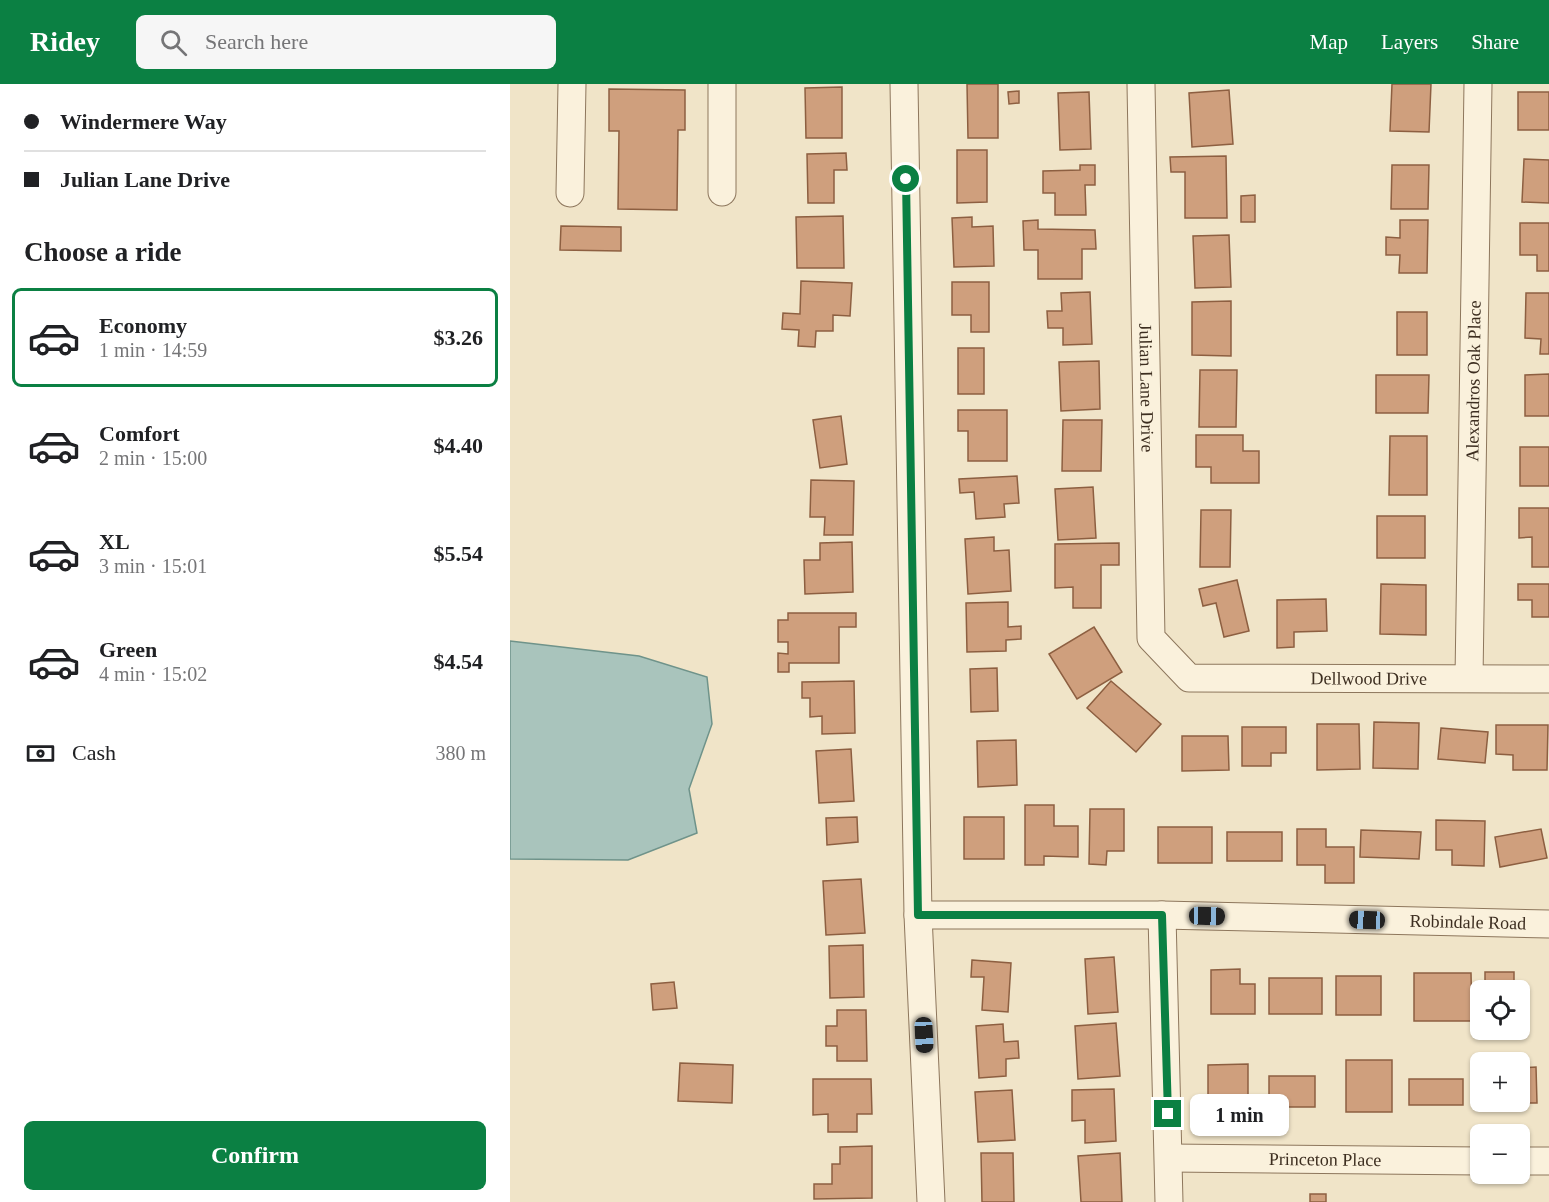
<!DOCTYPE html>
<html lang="en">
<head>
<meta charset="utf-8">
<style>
	:root { --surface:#fff; --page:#f6f6f6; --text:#202124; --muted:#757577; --line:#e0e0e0; --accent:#0b8043 }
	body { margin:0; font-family:"Times New Roman",serif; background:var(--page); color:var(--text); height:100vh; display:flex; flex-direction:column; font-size:22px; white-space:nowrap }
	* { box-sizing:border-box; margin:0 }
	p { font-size:20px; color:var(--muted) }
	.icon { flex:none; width:33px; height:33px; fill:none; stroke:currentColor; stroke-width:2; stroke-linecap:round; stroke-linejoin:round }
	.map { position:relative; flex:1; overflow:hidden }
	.details { display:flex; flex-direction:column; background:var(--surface); width:510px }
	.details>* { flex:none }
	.top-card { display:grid; align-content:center; height:132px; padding:0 24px; background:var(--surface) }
	.tools { position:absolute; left:960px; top:896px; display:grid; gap:12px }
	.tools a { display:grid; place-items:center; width:60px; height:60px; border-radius:9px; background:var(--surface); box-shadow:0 2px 4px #0004; font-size:30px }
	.end { position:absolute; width:27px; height:27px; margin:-14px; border:8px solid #0b8043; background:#fff; box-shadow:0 0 0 3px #fff }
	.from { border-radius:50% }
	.bubble { position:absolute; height:42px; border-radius:9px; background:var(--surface); box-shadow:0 2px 4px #0004; font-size:20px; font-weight:700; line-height:42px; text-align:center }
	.car { position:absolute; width:18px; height:36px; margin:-18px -9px; border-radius:8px; box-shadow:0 0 4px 2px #0007; background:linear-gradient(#222 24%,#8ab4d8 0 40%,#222 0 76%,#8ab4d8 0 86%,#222 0) }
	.top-card b { display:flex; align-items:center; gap:21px; height:57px; font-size:22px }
	.top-card b+b { border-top:2px solid var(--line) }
	.top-card i { width:15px; height:15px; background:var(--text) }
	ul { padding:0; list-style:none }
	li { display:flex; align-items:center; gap:18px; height:99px; margin:0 12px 9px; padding:0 12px; border:3px solid transparent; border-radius:9px }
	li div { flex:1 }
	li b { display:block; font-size:22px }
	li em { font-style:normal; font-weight:700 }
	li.active { border-color:var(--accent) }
	li>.icon { width:54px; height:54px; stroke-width:1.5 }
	h2 { padding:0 24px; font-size:27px; line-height:72px }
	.pay { display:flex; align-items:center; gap:15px; height:66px; padding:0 24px; font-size:22px }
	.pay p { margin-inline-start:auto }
	.button { display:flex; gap:12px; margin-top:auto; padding:12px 24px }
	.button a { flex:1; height:69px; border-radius:9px; background:var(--accent); color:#fff; font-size:24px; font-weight:700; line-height:69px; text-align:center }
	header { display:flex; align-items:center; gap:36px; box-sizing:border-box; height:84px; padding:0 30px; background:var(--accent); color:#fff }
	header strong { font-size:28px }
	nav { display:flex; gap:33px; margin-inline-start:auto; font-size:21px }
	.search { width:420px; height:54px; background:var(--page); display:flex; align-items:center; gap:15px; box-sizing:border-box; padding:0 21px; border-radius:9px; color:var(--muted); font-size:22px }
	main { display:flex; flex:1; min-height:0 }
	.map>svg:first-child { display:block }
	.water { fill:#a9c4bc; stroke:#6f938a; stroke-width:1.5 }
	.building { fill:#cf9f7d; stroke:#8d5f41; stroke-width:1.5 }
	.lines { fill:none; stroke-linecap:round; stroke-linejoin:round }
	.minor-casing { stroke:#8d765c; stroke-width:29 }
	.minor { stroke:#faf1dc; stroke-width:27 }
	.route { stroke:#0b8043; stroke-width:8 }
	.labels { text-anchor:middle; stroke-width:4.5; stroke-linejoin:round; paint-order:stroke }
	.street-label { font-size:18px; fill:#3d2e20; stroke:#f7eed8 }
</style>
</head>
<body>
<header>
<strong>Ridey</strong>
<div class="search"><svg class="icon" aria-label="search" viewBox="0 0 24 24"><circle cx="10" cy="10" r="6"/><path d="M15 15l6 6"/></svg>Search here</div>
<nav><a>Map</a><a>Layers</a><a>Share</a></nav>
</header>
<main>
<section class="details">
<div class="top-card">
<b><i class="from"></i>Windermere Way</b>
<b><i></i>Julian Lane Drive</b>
</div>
<h2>Choose a ride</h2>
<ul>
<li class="active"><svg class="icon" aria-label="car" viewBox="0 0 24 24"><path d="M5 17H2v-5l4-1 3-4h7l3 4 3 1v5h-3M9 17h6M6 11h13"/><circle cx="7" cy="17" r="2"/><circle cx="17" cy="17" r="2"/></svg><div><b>Economy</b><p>1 min · 14:59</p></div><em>$3.26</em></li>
<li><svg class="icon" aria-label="car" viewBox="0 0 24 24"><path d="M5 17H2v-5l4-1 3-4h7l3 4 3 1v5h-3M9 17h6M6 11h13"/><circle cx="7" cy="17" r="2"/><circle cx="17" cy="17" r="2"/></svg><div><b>Comfort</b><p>2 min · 15:00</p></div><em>$4.40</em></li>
<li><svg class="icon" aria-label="car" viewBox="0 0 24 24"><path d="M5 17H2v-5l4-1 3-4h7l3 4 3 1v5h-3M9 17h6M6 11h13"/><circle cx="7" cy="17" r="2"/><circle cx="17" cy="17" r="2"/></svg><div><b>XL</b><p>3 min · 15:01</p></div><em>$5.54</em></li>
<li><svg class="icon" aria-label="car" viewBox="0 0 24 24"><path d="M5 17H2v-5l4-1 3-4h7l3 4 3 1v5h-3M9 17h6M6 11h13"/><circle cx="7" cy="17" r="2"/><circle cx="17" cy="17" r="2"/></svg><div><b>Green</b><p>4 min · 15:02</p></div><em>$4.54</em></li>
</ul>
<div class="pay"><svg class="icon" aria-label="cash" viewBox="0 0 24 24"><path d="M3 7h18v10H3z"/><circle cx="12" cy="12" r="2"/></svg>Cash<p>380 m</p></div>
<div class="button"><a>Confirm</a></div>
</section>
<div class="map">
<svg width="1039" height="1118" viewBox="0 0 1039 1118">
	<rect width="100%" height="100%" fill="#f0e4c8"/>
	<!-- water -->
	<polygon class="water" points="0,557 129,572 197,593 202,640 179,705 187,749 118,776 0,775"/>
	<!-- building -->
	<g class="building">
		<polygon points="457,0 488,0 488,54 458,54"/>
		<polygon points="882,0 921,0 919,48 880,47"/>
		<polygon points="332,3 332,54 296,54 295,4"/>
		<polygon points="99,5 175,6 175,46 168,46 167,126 108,125 109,47 99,47"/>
		<polygon points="719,6 723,60 682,63 679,9"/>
		<polygon points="509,7 509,19 499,20 498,8"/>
		<polygon points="579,8 581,65 550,66 548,9"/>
		<rect x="1008" y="8" width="31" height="38"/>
		<polygon points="447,66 477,66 477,118 447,119"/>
		<polygon points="336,69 337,86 324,86 324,119 298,119 297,70"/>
		<polygon points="716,72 717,134 675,134 675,88 661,88 660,73"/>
		<polygon points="1014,75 1039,76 1039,119 1012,118"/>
		<polygon points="570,81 585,81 585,101 575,101 576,131 545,131 545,109 533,109 533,87 570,86"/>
		<polygon points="882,81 919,81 918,125 881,125"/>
		<polygon points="745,111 745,138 731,138 731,112"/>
		<polygon points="333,132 334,184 287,184 286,133"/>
		<polygon points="462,133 462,143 483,142 484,182 444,183 442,134"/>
		<polygon points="528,136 528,145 585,146 586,165 572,165 572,195 528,195 528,166 514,166 513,137"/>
		<polygon points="890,136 918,136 917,189 889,189 890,171 876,171 876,153 890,154"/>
		<polygon points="1010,139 1039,139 1039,187 1027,187 1027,171 1010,171"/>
		<polygon points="51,142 111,143 111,167 50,166"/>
		<polygon points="719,151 721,203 685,204 683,152"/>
		<polygon points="291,197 342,199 340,232 323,231 323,247 306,247 305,263 288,262 289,246 272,245 273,229 290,230"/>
		<polygon points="442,198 479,198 479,248 461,248 461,231 442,231"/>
		<polygon points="580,208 582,260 553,261 553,244 538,244 537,227 552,227 551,209"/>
		<polygon points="1016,209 1039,209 1039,270 1030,270 1031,255 1015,254"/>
		<polygon points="721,217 721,272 682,271 682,218"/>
		<rect x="887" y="228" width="30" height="43"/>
		<rect x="448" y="264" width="26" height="46"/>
		<polygon points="589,277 590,325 551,327 549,278"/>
		<polygon points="690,286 727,286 726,343 689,343"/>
		<polygon points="1039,290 1039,332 1015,332 1015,291"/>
		<polygon points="866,291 919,291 918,329 866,329"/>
		<polygon points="448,326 497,326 497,377 458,377 458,347 448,347"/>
		<polygon points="331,332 337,380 310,384 303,336"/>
		<polygon points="553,336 592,336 591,387 552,387"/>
		<polygon points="686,351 733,351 733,367 749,367 749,399 701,399 701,383 686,383"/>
		<polygon points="880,352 917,352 917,411 879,411"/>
		<rect x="1010" y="363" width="29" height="39"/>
		<polygon points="507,392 509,419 494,420 495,433 466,435 464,408 450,409 449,395"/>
		<polygon points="301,396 344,397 343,451 314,451 315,433 300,433"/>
		<polygon points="583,403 586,454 548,456 545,405"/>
		<polygon points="1009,424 1039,424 1039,483 1022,483 1022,453 1009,454"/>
		<polygon points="691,426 721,426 720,483 690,483"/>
		<rect x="867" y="432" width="48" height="42"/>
		<polygon points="484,453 484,467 499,466 501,507 458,510 455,455"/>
		<polygon points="342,458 343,508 295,510 294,476 310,476 310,459"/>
		<polygon points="609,459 609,481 591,481 591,524 563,524 563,503 545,504 545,460"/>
		<polygon points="727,496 739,547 714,553 706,519 693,522 689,505"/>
		<polygon points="871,500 916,501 916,551 870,550"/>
		<polygon points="1008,500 1039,500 1039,533 1022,533 1022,516 1008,516"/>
		<polygon points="816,515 817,547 784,548 784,563 767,564 767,516"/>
		<polygon points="498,518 498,543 511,542 511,555 496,556 496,567 457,568 456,519"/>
		<polygon points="278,529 346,529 346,543 329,543 329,579 279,579 279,588 268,588 268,569 278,570 278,558 268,558 268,536 278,536"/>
		<polygon points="584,543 612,588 567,615 539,570"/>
		<polygon points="487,584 488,627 461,628 460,585"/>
		<polygon points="344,597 345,649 312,650 312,632 300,633 300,614 292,614 292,598"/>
		<polygon points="601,597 651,640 626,668 577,624"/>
		<polygon points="864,638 909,639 908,685 863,684"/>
		<polygon points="807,640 849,640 850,685 807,686"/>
		<polygon points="986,641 1038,641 1037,686 1003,686 1003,671 986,670"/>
		<polygon points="732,643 776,643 776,669 761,669 761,682 732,682"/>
		<polygon points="931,644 978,648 975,679 928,675"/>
		<polygon points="672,652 718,652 719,686 672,687"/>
		<polygon points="506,656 507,701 468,703 467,657"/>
		<polygon points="341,665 344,717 309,719 306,667"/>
		<polygon points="515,721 544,721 544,742 568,742 568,773 534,772 534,781 515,781"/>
		<polygon points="580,725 614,725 614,767 597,767 596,781 579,780"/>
		<polygon points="347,733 348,758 317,761 316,734"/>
		<rect x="454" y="733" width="40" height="42"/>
		<polygon points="926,736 975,737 974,782 942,781 942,766 926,766"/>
		<rect x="648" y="743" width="54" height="36"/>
		<polygon points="787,745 816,745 816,763 844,763 844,799 815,799 815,781 787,781"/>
		<polygon points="1031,745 1037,774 990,783 985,753"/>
		<polygon points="851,746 911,748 909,775 850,773"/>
		<rect x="717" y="748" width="55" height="29"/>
		<polygon points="351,795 355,849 316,851 313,797"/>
		<polygon points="353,861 354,913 320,914 319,862"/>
		<polygon points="604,873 608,928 578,930 575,875"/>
		<polygon points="462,876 501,879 498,928 472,926 474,893 461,893"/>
		<polygon points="730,885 730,900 745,900 745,930 701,930 701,886"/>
		<polygon points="975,888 1004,888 1004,905 1019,905 1019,940 1010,940 1010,906 975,906"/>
		<polygon points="904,889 961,889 962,937 904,937"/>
		<rect x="826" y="892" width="45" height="39"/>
		<rect x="759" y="894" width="53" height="36"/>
		<polygon points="164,898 167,924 143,926 141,900"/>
		<polygon points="327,926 356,926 357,977 327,977 327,962 316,962 316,942 327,942"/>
		<polygon points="606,939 610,992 568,995 565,942"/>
		<polygon points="493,940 494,958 508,957 509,974 496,975 496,992 469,994 466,942"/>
		<rect x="836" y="976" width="46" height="52"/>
		<polygon points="170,979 223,981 222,1019 168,1017"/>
		<polygon points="738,980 738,1020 698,1020 698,981"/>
		<polygon points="1026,983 1027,1019 978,1019 978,1017 1010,1017 1010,984"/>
		<rect x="759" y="992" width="46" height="31"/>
		<polygon points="303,995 361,995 362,1030 347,1030 347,1048 318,1048 318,1030 303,1031"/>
		<rect x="899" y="995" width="54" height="26"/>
		<polygon points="604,1005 606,1057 575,1059 575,1036 562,1037 562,1006"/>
		<polygon points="502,1006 505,1056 468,1058 465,1008"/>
		<polygon points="362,1062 362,1114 304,1115 304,1100 322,1100 322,1080 330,1080 330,1063"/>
		<polygon points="471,1069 503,1069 504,1118 472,1118"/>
		<polygon points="610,1069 612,1118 571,1118 568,1072"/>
		<rect x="800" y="1110" width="16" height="8"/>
	</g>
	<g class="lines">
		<!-- minor casing -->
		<g class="minor-casing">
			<g id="minor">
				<polyline points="212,0 212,108"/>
				<polyline points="394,0 408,831 421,1118"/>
				<path id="s1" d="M 631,0 L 641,554 L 679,594 L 1039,595"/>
				<polyline points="60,109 62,0"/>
				<path id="s2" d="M 959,594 L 968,0"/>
				<path id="s3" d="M 408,831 L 652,831 L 1039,840"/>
				<polyline points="652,831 659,1118"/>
				<path id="s4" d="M 659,1074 L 970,1077"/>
				<polyline points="1010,1077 1039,1077"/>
			</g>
		</g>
		<!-- minor -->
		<use href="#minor" class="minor"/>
	</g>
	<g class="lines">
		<!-- route -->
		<polyline class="route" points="396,95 408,831 652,831 658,1030"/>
	</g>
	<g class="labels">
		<!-- street labels -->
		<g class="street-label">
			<text dy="6" stroke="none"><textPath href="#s2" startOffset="297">Alexandros Oak Place</textPath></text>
			<text dy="6" stroke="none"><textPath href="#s1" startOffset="304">Julian Lane Drive</textPath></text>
			<text dy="6" stroke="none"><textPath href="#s1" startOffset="789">Dellwood Drive</textPath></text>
			<text dy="6" stroke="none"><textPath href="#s3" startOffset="550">Robindale Road</textPath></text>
			<text dy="6" stroke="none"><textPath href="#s4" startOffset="156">Princeton Place</textPath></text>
		</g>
	</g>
</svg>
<div class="tools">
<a><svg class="icon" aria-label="locate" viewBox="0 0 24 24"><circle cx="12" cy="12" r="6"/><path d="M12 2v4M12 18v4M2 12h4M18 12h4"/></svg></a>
<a>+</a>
<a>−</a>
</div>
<i class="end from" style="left:396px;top:95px"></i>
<i class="end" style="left:658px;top:1030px"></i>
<div class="bubble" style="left:680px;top:1010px;width:99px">1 min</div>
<i class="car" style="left:697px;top:832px;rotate:91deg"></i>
<i class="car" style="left:857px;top:836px;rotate:272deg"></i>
<i class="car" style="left:414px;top:951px;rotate:177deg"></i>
</div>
</main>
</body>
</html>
